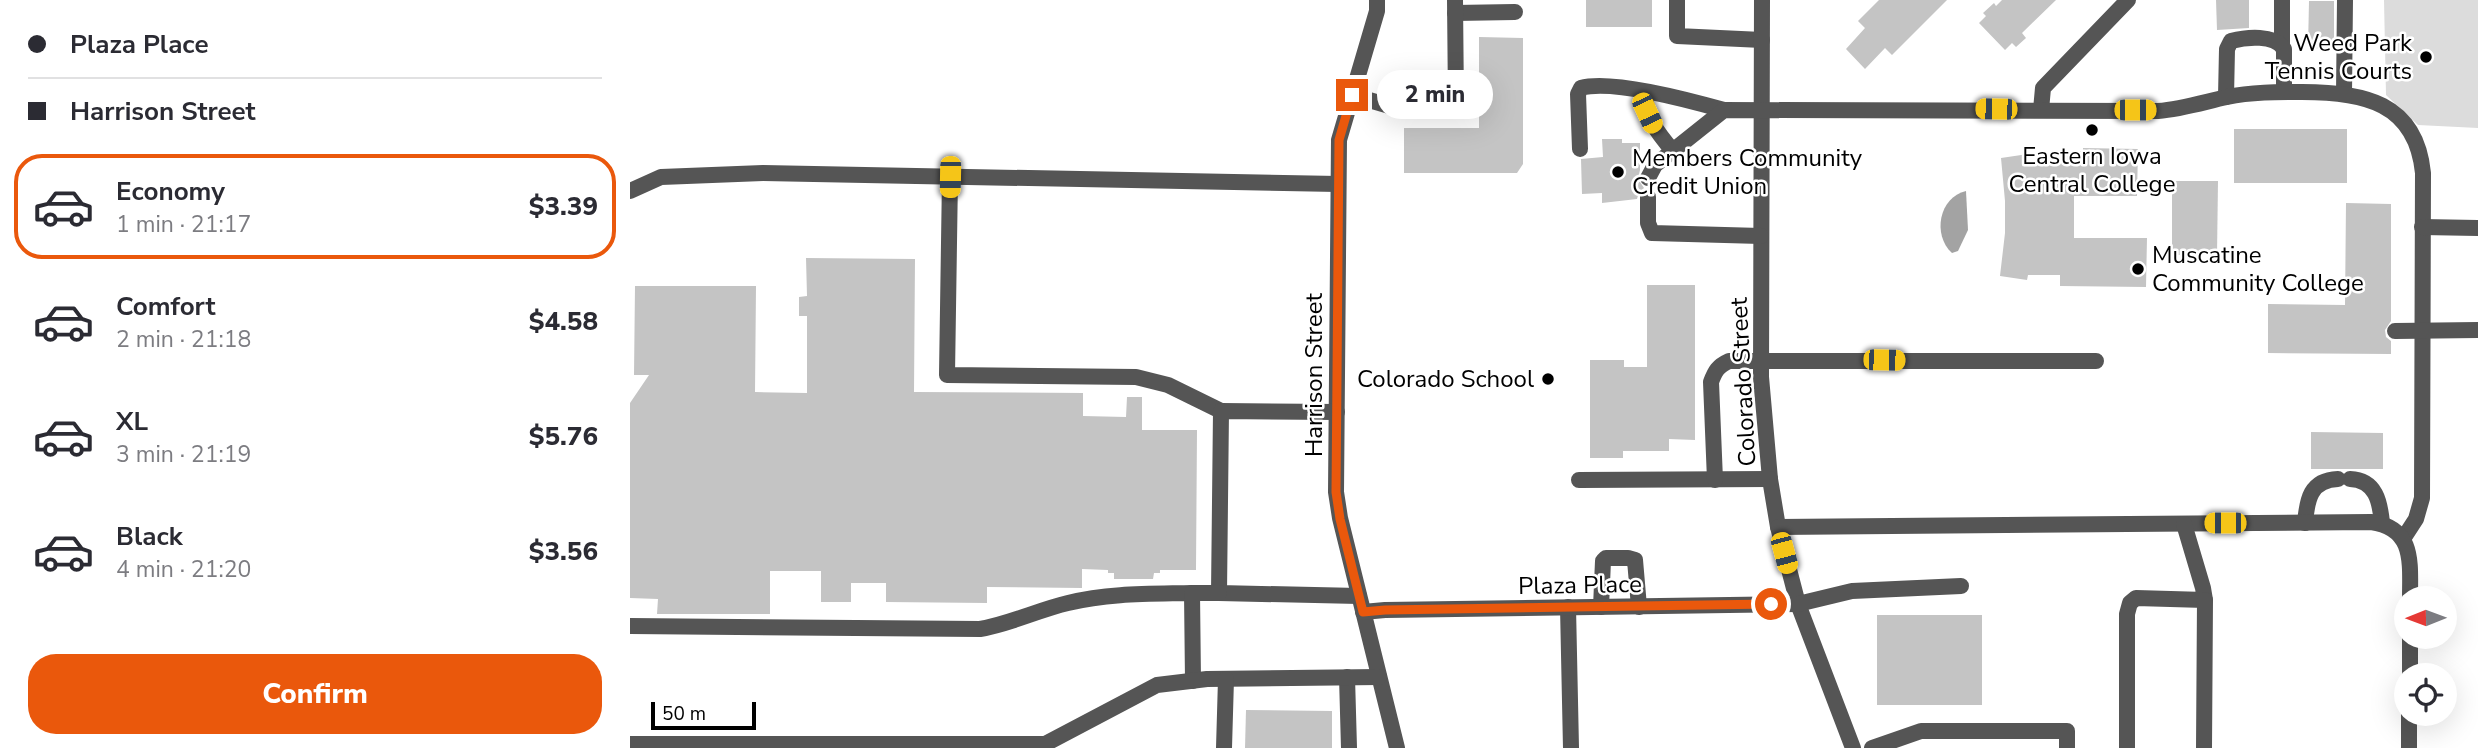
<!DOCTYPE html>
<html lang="en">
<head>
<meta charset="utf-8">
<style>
	:root { --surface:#fff; --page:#f2f2f3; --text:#2b2b33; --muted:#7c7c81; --line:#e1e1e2; --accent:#ea580c }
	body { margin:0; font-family:"Nunito Sans",sans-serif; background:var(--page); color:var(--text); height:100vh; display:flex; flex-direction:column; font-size:26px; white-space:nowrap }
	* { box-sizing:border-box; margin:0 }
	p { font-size:23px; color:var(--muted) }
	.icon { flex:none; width:38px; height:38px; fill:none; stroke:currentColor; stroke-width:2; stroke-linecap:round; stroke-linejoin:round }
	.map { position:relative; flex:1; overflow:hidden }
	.panel { display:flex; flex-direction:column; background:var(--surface); width:630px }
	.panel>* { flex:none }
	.banner { display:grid; align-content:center; height:154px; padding:0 28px; background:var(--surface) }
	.needle { width:46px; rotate:269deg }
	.controls { position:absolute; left:1764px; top:586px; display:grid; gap:14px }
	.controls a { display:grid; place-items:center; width:63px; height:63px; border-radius:50%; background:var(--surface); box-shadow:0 7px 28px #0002; font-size:35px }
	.scale { position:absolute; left:21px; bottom:18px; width:105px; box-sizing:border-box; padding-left:7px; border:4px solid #000; border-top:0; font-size:19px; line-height:24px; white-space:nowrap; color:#000; -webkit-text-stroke:5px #fff; paint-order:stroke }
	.end { position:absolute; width:32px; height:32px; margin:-16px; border:9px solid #ea580c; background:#fff; box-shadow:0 0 0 4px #fff }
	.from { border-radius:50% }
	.bubble { position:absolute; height:49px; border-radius:24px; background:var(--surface); box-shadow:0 7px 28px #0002; font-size:23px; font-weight:800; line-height:49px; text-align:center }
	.car { position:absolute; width:21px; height:42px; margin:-21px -10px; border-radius:9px; box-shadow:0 0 5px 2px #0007; background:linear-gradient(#f5c518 24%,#345 0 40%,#f5c518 0 76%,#345 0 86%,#f5c518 0) }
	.banner b { display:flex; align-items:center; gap:24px; height:66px; font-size:26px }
	.banner b+b { border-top:2px solid var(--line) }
	.banner i { width:18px; height:18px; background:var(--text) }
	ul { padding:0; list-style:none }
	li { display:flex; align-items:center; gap:21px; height:105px; margin:0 14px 10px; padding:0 14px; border:4px solid transparent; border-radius:28px }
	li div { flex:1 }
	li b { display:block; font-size:26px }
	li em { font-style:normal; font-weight:800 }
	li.active { border-color:var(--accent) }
	li>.icon { width:63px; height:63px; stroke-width:1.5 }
	.primary-button { display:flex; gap:14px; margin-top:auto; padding:14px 28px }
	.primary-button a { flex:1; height:80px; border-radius:28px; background:var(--accent); color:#fff; font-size:28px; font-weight:800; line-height:80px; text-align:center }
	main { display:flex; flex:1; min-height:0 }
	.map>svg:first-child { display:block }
	.green { fill:#dcdcdc }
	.water { fill:#a3a3a3 }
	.building { fill:#c4c4c4 }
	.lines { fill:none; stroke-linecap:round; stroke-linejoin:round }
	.minor { stroke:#555; stroke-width:16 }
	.route { stroke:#ea580c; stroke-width:9 }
	.poi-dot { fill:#000; stroke:#fff; stroke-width:2.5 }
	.labels { text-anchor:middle; stroke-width:5; stroke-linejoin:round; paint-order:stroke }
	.poi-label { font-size:24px; fill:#000; stroke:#fff; text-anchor:end }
	.street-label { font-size:24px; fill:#000; stroke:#fff }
</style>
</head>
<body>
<main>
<section class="panel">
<div class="banner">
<b><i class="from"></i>Plaza Place</b>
<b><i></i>Harrison Street</b>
</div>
<ul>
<li class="active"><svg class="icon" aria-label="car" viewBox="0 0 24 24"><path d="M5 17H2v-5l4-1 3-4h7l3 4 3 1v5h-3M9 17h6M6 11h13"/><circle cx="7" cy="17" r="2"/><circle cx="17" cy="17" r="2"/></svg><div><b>Economy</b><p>1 min · 21:17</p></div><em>$3.39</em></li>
<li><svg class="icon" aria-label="car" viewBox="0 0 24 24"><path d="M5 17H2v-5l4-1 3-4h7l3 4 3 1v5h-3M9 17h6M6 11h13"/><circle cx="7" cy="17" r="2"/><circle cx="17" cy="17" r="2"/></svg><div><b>Comfort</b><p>2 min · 21:18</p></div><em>$4.58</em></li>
<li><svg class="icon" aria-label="car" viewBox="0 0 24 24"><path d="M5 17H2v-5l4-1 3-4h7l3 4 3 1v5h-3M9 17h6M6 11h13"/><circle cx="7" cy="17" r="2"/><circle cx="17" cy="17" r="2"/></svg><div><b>XL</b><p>3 min · 21:19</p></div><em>$5.76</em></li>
<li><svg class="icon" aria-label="car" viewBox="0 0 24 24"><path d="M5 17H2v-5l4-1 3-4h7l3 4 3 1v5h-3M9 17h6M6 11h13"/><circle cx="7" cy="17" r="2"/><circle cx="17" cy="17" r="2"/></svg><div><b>Black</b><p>4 min · 21:20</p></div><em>$3.56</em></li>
</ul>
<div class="primary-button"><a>Confirm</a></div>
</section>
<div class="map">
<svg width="1848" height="748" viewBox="0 0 1848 748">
	<rect width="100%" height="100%" fill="#fff"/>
	<!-- green -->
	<polygon class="green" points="1754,0 1848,0 1848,128 1788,125 1756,95"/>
	<!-- water -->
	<path class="water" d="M 1336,191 L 1338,230 L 1328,251 L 1322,253 C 1302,235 1309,197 1336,191 Z"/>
	<!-- building -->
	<g class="building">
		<rect x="956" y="0" width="66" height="27"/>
		<polygon points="1249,0 1317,0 1262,55 1255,48 1235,69 1216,49 1235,28 1228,21"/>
		<polygon points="1372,0 1426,0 1392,33 1396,38 1386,47 1382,43 1375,50 1349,23 1356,16 1353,13 1364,3 1366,6"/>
		<polygon points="1586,0 1619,0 1619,28 1587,30"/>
		<polygon points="1679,1 1704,1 1704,49 1678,48"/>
		<polygon points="849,37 893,38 893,164 887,173 774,173 774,128 849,128"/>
		<rect x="1604" y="129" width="113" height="54"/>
		<polygon points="972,139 992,139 992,143 1010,143 1010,170 1008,179 1014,188 1009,192 1007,199 972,203 972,193 952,194 951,159 973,157"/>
		<polygon points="1453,148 1508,149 1507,196 1444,196 1444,238 1517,238 1516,287 1430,286 1430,275 1398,275 1397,280 1370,276 1375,233 1375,201 1371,158 1398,154 1398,160 1431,160 1431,151 1453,151"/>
		<polygon points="1542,181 1588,181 1587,255 1542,255"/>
		<polygon points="1716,203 1761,204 1761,321 1755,330 1756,337 1761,341 1761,354 1638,353 1638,304 1715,305"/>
		<polygon points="176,258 285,259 284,392 453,393 453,416 496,417 497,397 512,397 512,430 567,430 566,570 530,570 530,573 524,573 523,579 484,579 484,573 478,573 478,570 452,569 452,588 357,587 357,603 256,602 256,583 221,583 221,602 191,602 191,571 140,571 140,614 27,614 28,599 0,598 0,403 19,375 4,375 5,286 126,286 125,392 177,393 177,316 169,316 169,297 177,296"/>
		<polygon points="1017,285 1065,285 1065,440 1039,439 1039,451 993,451 993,458 960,458 960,360 994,360 994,367 1017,367"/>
		<polygon points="1681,432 1753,433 1753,469 1681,469"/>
		<rect x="1247" y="615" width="105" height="90"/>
		<polygon points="616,710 702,711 702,748 615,748"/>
	</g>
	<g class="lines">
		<!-- minor -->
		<g class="minor">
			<polyline points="747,0 747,11 709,140 706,492 710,518 767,748"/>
			<polyline points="1047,0 1047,36 1132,40"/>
			<polyline points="1132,0 1131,377 1140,479 1148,527 1168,604 1223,748"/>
			<polyline points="825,13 885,12"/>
			<polyline points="1652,44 1652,0"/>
			<path d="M 1014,92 C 1018,120 1025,130 1043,151"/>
			<polyline points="1714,94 1715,0"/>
			<polyline points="722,95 763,107 826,104 825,0"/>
			<path d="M 1596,97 L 1597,49 L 1601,41 C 1616,37 1645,34 1654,49 L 1654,92"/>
			<polyline points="1411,110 1413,88 1498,0"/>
			<path d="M 950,149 L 948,94 L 951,88 C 981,79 1062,101 1094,110"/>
			<polyline points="320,177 317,375 506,377 538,385 591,411"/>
			<path d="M 1018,178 L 1025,165 L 1094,110 L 1528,111 C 1552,109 1574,102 1597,97 C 1621,92 1647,92 1672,92 C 1733,92 1786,102 1793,173 L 1792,498 L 1786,519 L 1773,539"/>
			<polyline points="0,191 31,177 133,173 708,184"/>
			<polyline points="1018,197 1018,223 1022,233 1131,236"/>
			<polyline points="1792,227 1848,228"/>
			<polyline points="1765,331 1848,330"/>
			<polyline points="707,412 591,411 589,593 729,596"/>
			<path d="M 1720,479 C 1746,480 1750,502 1752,523"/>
			<polyline points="949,480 1140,479"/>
			<path d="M 1085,480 L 1081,382 C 1085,371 1088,366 1099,361 L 1466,361"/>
			<path d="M 1675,523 C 1677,500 1680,480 1708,479"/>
			<path d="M 1148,527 L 1741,522 C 1785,528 1780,563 1780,598"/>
			<polyline points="938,607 941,748"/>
			<polyline points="971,607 973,561 976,558 998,558 1005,560 1009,607"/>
			<polyline points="733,612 755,610 1168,604 1222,591 1331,586"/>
			<path d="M 0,626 L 350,629 C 380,624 408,610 438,603 C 479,593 520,594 562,593"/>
			<polyline points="1780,676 1780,637"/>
			<polyline points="717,677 719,748"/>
			<polyline points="563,681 562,593 589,593"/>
			<polyline points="0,744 415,744 527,685 577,679 749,677"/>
			<polyline points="594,748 596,679"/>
			<polyline points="1242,748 1291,731 1437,731 1437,748"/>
			<polyline points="1497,748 1497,614 1500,603 1506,598 1575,600 1573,588 1554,524"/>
			<polyline points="1574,748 1575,600"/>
			<polyline points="1779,748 1779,714"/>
		</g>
	</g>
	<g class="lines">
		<!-- route -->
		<polyline class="route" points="722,95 709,140 706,492 710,519 733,612 755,610 1141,604"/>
	</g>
	<!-- markers -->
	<g class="poi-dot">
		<circle cx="1796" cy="57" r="7"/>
		<circle cx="1462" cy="130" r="7"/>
		<circle cx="988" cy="172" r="7"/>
		<circle cx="1508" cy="269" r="7"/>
		<circle cx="918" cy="379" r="7"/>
	</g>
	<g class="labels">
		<!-- poi labels -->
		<g class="poi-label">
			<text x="1782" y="51">Weed Park<tspan x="1782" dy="28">Tennis Courts</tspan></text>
			<text x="1462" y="164" text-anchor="middle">Eastern Iowa<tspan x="1462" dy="28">Central College</tspan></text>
			<text x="1002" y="166" text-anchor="start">Members Community<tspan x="1002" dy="28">Credit Union</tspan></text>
			<text x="1522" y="263" text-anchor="start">Muscatine<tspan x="1522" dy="28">Community College</tspan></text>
			<text x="904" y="387">Colorado School</text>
		</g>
		<!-- street labels -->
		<g class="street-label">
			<text transform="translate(684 375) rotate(-90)" y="8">Harrison Street</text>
			<text transform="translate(1113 382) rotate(-93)" y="8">Colorado Street</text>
			<text transform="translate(950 585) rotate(-1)" y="8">Plaza Place</text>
		</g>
	</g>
</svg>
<div class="controls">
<a><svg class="needle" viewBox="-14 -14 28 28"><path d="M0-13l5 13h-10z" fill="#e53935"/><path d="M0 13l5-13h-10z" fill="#7c7c81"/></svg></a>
<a><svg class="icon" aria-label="locate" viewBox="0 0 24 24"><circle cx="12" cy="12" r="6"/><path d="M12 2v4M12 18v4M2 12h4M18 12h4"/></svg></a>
</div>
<div class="scale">50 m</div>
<i class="end from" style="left:1141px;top:604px"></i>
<i class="end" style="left:722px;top:95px"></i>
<div class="bubble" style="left:747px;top:70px;width:116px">2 min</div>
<i class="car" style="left:1366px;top:109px;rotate:271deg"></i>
<i class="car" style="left:1505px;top:110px;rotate:90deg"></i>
<i class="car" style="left:1017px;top:113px;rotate:155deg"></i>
<i class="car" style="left:320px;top:177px;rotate:181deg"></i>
<i class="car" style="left:1254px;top:360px;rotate:91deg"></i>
<i class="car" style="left:1595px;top:523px;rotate:270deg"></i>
<i class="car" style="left:1154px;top:553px;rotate:165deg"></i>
</div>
</main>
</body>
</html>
